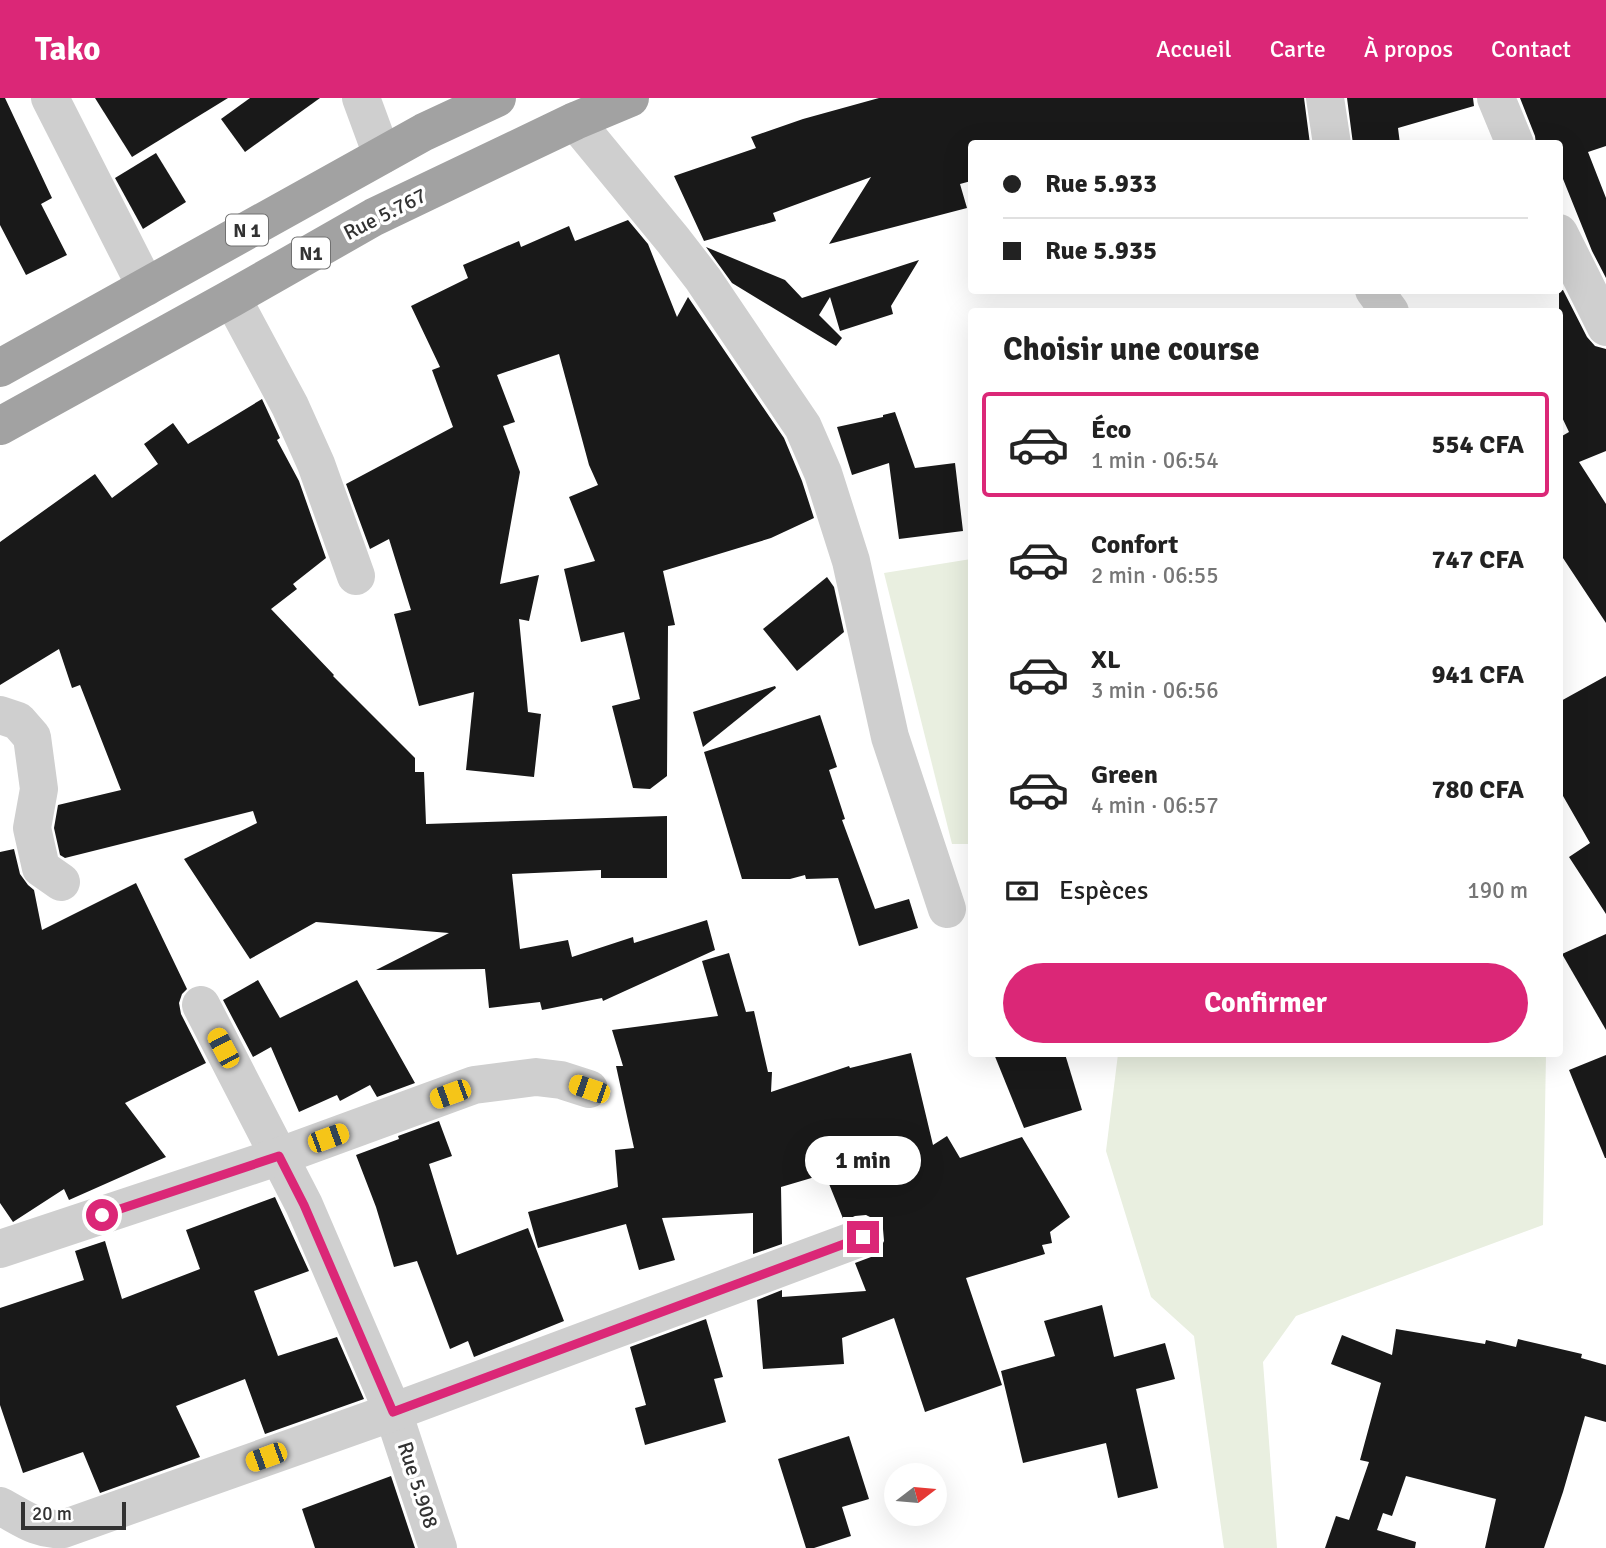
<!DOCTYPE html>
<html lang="fr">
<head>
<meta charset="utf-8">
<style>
	:root { --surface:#fff; --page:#f2f2f2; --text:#222; --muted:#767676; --line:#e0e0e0; --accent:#db2777 }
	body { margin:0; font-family:Signika,sans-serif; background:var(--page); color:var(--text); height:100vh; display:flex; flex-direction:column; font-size:26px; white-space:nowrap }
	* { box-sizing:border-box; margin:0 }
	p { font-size:23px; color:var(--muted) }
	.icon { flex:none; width:38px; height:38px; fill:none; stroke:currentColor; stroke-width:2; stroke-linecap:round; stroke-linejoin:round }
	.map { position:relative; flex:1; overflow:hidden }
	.details { position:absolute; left:968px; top:210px; width:595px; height:749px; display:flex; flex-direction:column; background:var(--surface); border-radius:7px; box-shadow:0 7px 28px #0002 }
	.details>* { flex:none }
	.guide { position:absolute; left:968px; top:42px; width:595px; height:154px; border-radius:7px; box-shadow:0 7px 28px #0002; display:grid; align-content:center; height:154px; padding:0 35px; background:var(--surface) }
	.needle { width:46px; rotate:74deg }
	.controls { position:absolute; left:884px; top:1365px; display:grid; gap:14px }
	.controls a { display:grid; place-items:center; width:63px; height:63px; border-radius:50%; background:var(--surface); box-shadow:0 7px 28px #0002; font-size:35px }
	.scale { position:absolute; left:21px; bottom:18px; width:105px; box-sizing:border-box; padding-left:7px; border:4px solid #323232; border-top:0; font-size:19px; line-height:24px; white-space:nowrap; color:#323232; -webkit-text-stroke:5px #fff; paint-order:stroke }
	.end { position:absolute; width:32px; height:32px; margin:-16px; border:9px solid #db2777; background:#fff; box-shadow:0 0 0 4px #fff }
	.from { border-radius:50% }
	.bubble { position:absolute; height:49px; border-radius:24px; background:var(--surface); box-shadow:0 7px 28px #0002; font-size:23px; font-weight:700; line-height:49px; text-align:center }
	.car { position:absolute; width:21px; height:42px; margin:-21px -10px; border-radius:9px; box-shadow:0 0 5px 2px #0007; background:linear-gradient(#f5c518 24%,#345 0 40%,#f5c518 0 76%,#345 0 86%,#f5c518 0) }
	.guide b { display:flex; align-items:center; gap:24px; height:66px; font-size:26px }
	.guide b+b { border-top:2px solid var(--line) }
	.guide i { width:18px; height:18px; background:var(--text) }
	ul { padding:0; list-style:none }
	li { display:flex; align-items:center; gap:21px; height:105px; margin:0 14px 10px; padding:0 21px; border:4px solid transparent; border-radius:7px }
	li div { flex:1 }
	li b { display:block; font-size:26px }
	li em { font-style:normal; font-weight:700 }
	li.on { border-color:var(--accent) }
	li>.icon { width:63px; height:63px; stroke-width:1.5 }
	h2 { padding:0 35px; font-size:32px; line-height:84px }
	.pay { display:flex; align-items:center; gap:18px; height:77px; padding:0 35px; font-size:26px }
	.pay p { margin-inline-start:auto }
	.button { display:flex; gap:14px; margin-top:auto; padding:14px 35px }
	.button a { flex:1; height:80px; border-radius:42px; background:var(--accent); color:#fff; font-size:28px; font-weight:700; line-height:80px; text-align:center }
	header { display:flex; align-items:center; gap:42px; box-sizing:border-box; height:98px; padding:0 35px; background:var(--accent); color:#fff }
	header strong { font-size:33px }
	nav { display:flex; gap:38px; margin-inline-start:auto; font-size:24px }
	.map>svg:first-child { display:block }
	.green { fill:#e9efe0 }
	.building { fill:#191919 }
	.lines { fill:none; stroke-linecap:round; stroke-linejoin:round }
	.minor { stroke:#cfcfcf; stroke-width:38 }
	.trunk { stroke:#a2a2a2; stroke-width:38 }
	.route { stroke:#db2777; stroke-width:9 }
	.labels { text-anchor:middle; stroke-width:7; stroke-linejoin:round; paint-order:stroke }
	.shield { fill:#fff; stroke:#707070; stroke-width:2 }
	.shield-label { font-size:19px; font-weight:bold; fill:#323232 }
	.street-label { font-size:21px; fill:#323232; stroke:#fff }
</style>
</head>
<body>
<header>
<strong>Tako</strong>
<nav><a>Accueil</a><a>Carte</a><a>À propos</a><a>Contact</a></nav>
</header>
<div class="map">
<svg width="1606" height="1450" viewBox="0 0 1606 1450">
	<rect width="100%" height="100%" fill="#fff"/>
	<!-- green -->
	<g class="green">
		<polygon points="971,461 971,746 952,746 884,475"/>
		<polygon points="1118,956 1546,956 1543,1127 1296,1218 1263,1264 1277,1450 1224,1450 1194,1238 1151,1199 1106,1053"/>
	</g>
	<!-- building -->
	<g class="building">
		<polygon points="0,0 5,0 52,100 41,106 67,157 26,177 0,127"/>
		<polygon points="95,0 228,0 132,59"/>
		<polygon points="250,0 320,0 245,54 221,21"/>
		<polygon points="879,0 1304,0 1310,46 971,46 971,83 960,86 967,110 829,146 871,79 773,115 776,123 704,143 674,78 756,50 751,39 803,21"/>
		<polygon points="1347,0 1473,0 1474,8 1398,30 1400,46 1353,46"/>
		<polygon points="1520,0 1606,0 1606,48 1588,54 1606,100 1606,180 1592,153 1559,71 1559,46 1536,46 1535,38"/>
		<polygon points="156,55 186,104 143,131 115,80"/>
		<polygon points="628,122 648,146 677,219 688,199 784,340 802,383 814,420 771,440 663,473 675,527 668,528 667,678 650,691 633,690 612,608 640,601 624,534 581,544 564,471 595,463 569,399 598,387 589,367 559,256 497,277 515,324 503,328 520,374 500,486 539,477 529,523 519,521 528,614 541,616 534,679 466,672 474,594 419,608 394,516 411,512 389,441 370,451 346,386 453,329 432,272 440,269 411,208 468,180 463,167 519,143 521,149 569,128 575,143"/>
		<polygon points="706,149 785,182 802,200 919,162 891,208 893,216 840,233 830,199 819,217 842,240 836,248 732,185"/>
		<polygon points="1559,192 1563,192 1587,239 1595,248 1606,251 1606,353 1579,364 1606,406 1606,525 1559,454 1559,333 1562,338 1569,334 1559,313"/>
		<polygon points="262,301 280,340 277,342 299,383 326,460 293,486 297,491 271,511 334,577 333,578 415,660 415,674 424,674 426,726 667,718 667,780 601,780 601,772 512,776 520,851 568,842 572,859 633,839 634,845 707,822 715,852 603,903 602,900 542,912 540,904 489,910 485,871 376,872 449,835 316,824 250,861 184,761 257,725 253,713 65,760 60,757 54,730 58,707 121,692 80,587 72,590 59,551 0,587 0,444 95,376 112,400 158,366 144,346 173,325 188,346"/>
		<polygon points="895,314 915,370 955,365 963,433 899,441 889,365 852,377 837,329 883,319 883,317"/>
		<polygon points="827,479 834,489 844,534 797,573 763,531"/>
		<polygon points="1606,578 1606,816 1569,759 1590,745 1559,691 1559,604"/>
		<polygon points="775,588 776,590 703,649 693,614"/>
		<polygon points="820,617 837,669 829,672 845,721 842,722 875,811 909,801 918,830 859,848 838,780 806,781 805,777 790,781 742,781 704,654"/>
		<polygon points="14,751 20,776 28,787 34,792 42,832 136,785 187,891 182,896 179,905 181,916 206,965 125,1005 166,1059 69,1102 64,1091 13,1124 0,1105 0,754"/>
		<polygon points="1606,836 1606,932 1562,856"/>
		<polygon points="729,855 746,914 754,913 768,974 772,974 771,994 849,968 850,970 911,955 933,1047 947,1038 960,1060 1022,1039 1070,1119 1050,1134 1052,1145 1042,1147 1045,1156 966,1180 1002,1287 925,1314 894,1220 842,1240 844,1266 763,1271 757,1202 782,1192 782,1199 866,1193 855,1165 871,1159 879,1153 884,1143 883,1131 876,1122 866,1117 855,1118 844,1123 825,1076 781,1089 782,1146 753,1156 753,1115 662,1120 675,1162 639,1172 626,1126 538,1150 528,1114 618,1089 615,1052 634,1050 616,968 623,968 612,932 718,918 702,863"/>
		<polygon points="258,882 280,920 357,882 415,985 377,999 370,987 340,1003 337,997 299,1014 271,949 253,959 223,902"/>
		<polygon points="994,956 1065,956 1082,1012 1024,1030"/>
		<polygon points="1606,957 1606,1060 1605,1060 1569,972"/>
		<polygon points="439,1023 452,1058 429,1066 457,1157 528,1130 564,1223 474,1259 468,1243 450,1251 417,1163 394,1169 376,1109 356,1057 399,1041 398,1038"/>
		<polygon points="275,1099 309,1173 254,1193 278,1258 337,1239 364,1301 265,1336 245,1281 176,1308 200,1359 100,1395 83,1354 23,1375 0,1307 0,1210 84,1182 75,1153 105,1143 122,1201 200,1171 186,1132"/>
		<polygon points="1102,1207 1114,1259 1165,1245 1175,1281 1136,1291 1158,1390 1118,1400 1106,1345 1023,1365 1001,1273 1055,1258 1044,1223"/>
		<polygon points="706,1221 723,1279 714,1281 726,1324 645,1347 635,1310 646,1307 630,1249"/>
		<polygon points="1396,1231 1485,1246 1486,1242 1516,1249 1518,1241 1582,1256 1581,1260 1606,1267 1606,1324 1585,1318 1563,1394 1544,1450 1485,1450 1496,1401 1406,1378 1392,1418 1383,1415 1377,1432 1416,1444 1415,1450 1325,1450 1336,1418 1349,1422 1369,1364 1360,1362 1381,1285 1331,1266 1342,1237 1392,1257"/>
		<polygon points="849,1338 869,1401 842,1409 851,1438 814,1450 806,1450 778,1361"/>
		<polygon points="391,1378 415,1450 315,1450 302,1411"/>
	</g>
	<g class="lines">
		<!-- minor -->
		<g class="minor">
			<polyline points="50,0 146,189"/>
			<polyline points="361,0 382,57"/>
			<polyline points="1325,0 1332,46"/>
			<polyline points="1496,0 1515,46"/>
			<polyline points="575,23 673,142 703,181 803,329 823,375 851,463 890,639 947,811"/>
			<polyline points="1559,135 1606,229"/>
			<polyline points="1374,192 1390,214"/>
			<polyline points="232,200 290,308 316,366 356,478"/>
			<polyline points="0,617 18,623 32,639 39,691 32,730 41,770 61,784"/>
			<polyline points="201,907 304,1107 393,1314 438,1450"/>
			<polyline points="0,1151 280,1058 474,987 536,979 561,982 589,991"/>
			<path d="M 0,1408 C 21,1419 38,1433 63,1431 L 393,1314 L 863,1139"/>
		</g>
		<!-- trunk -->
		<g class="trunk">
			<polyline points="0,270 424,34 497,0"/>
			<polyline points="0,328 232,200 374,119 575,23 630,0"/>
		</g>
	</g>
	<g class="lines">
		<!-- route -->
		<polyline class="route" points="102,1117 279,1058 304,1107 393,1314 863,1139"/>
	</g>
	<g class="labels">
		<!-- shield labels -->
		<g class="shield">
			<rect x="226" y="116.5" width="42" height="31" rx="5"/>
			<rect x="292" y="139.5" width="38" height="31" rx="5"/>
		</g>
		<g class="shield-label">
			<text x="247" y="139">N 1</text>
			<text x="311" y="162">N1</text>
		</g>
		<!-- street labels -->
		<g class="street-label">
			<text transform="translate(385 116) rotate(-27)" y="7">Rue 5.767</text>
			<text transform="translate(418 1387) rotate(72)" y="7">Rue 5.908</text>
		</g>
	</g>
</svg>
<div class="controls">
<a><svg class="needle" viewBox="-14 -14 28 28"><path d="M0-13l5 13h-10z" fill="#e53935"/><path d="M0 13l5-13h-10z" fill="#767676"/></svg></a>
</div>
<div class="scale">20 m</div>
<i class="end from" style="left:102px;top:1117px"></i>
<i class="end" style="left:863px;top:1139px"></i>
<div class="bubble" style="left:805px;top:1038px;width:116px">1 min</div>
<i class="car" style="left:223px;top:950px;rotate:332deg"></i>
<i class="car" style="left:589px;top:991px;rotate:289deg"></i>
<i class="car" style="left:450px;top:996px;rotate:250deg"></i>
<i class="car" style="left:328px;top:1040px;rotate:70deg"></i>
<i class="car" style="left:266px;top:1359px;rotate:250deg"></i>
<div class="guide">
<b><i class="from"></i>Rue 5.933</b>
<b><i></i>Rue 5.935</b>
</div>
<section class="details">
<h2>Choisir une course</h2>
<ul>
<li class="on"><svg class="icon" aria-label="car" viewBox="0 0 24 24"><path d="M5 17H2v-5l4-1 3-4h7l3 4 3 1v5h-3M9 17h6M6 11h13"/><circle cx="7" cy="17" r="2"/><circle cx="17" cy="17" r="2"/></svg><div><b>Éco</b><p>1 min · 06:54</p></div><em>554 CFA</em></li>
<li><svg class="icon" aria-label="car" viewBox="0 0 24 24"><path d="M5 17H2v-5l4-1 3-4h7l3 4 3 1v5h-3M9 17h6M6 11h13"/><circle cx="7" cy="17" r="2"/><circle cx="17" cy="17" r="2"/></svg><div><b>Confort</b><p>2 min · 06:55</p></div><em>747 CFA</em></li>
<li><svg class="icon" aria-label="car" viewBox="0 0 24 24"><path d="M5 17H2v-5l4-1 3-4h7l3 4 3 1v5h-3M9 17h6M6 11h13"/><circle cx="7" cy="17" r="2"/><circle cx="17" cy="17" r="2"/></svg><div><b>XL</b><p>3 min · 06:56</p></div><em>941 CFA</em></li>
<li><svg class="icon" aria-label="car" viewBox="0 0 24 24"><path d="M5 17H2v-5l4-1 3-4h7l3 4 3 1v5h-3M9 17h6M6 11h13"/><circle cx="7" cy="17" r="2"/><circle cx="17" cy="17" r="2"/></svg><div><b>Green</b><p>4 min · 06:57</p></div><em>780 CFA</em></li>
</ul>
<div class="pay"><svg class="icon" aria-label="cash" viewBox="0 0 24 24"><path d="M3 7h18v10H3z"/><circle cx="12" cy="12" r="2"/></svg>Espèces<p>190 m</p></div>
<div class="button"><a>Confirmer</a></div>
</section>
</div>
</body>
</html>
